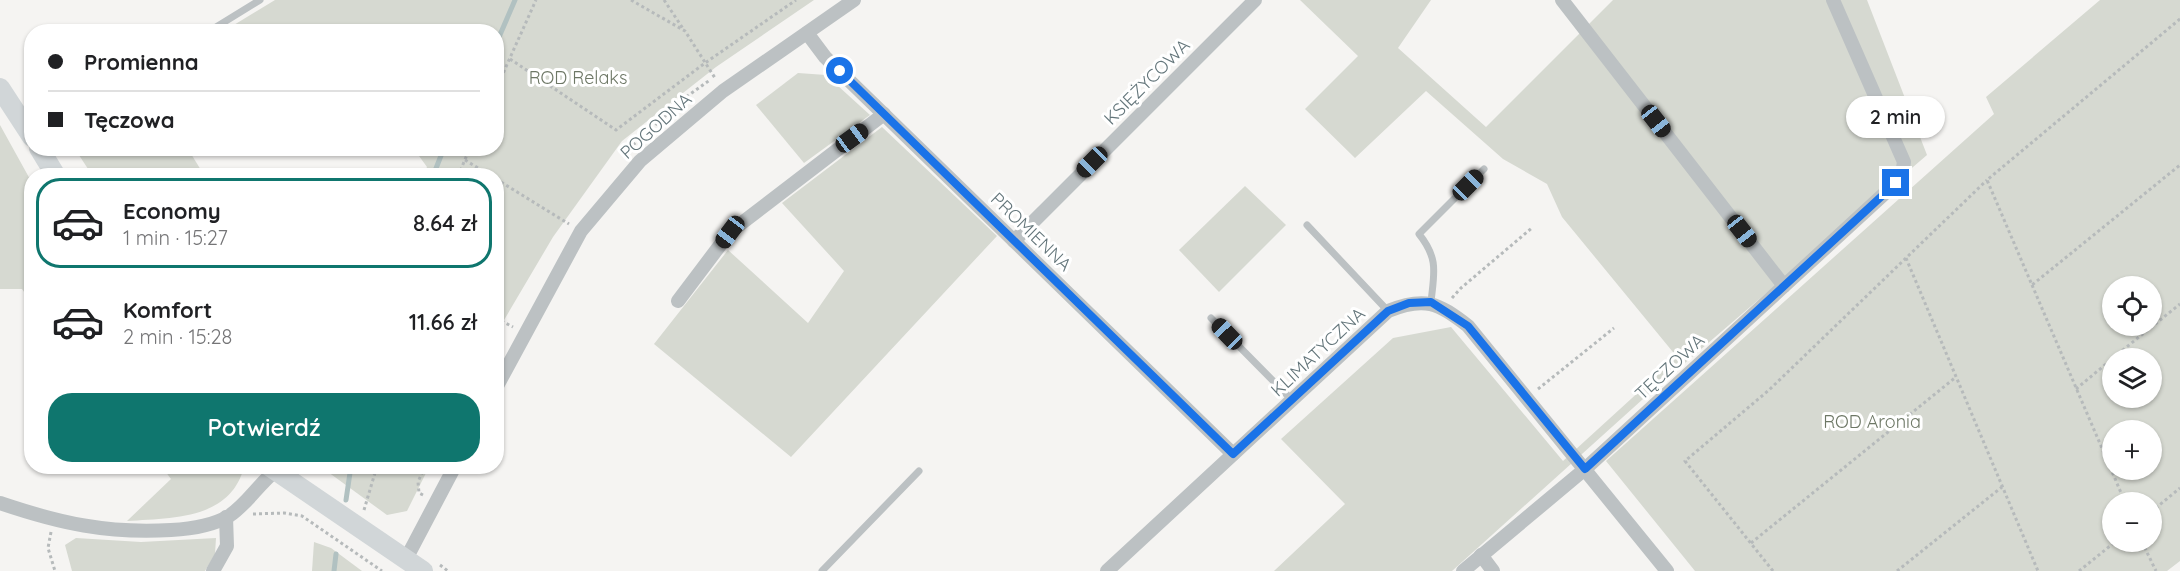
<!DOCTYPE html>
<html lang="pl">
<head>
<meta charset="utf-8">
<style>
	:root { --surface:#fff; --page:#f2f2f2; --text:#202124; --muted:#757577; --line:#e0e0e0; --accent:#0f766e }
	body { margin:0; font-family:Quicksand,sans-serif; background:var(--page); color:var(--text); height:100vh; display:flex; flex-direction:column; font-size:22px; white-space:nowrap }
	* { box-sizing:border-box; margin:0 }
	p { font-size:20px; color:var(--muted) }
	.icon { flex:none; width:33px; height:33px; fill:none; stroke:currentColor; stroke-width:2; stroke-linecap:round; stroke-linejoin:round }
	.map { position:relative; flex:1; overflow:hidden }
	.drawer { position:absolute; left:24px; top:168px; width:480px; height:306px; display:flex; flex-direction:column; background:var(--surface); border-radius:24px; box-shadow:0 2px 4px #0004 }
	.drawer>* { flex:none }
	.hud { position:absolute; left:24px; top:24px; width:480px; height:132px; border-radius:24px; box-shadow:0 2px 4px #0004; display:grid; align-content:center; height:132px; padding:0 24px; background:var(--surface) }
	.tools { position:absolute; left:2102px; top:276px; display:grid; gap:12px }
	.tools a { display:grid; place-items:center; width:60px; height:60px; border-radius:50%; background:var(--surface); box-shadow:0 2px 4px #0004; font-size:30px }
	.end { position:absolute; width:27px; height:27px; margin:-14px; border:8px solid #1a73e8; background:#fff; box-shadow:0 0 0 3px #fff }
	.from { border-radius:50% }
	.bubble { position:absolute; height:42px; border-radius:21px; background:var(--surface); box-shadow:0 2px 4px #0004; font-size:20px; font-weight:600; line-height:42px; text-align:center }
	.car { position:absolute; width:18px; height:36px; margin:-18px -9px; border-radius:8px; box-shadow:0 0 4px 2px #0007; background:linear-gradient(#222 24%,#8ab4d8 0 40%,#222 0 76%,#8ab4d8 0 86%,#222 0) }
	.hud b { display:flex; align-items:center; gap:21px; height:57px; font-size:22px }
	.hud b+b { border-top:2px solid var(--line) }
	.hud i { width:15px; height:15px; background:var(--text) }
	ul { padding:10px 0 0; list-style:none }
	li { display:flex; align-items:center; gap:18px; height:90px; margin:0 12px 9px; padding:0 12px; border:3px solid transparent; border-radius:24px }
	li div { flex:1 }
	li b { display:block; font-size:22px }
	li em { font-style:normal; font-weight:600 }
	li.on { border-color:var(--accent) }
	li>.icon { width:54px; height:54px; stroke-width:1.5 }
	.action { display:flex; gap:12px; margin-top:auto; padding:12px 24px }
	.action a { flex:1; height:69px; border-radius:24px; background:var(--accent); color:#fff; font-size:24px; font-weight:600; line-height:69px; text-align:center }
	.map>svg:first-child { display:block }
	.green { fill:#d6d9d1; fill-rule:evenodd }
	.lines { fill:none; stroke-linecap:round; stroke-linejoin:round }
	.stream { stroke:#b1c1c1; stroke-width:5 }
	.path { stroke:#b6babb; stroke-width:3; stroke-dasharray:3 3; stroke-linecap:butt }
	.lane { stroke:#bcc1c3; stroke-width:7 }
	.street { stroke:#bcc1c3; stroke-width:14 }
	.secondary { stroke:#d1d6d8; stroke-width:20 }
	.route { stroke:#1a73e8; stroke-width:8 }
	.labels { text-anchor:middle; stroke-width:6; stroke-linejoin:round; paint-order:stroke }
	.park-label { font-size:18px; fill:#6d7765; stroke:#fff }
	.street-label { font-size:18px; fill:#63757a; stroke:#fff }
</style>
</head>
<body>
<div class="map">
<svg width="2180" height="571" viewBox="0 0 2180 571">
	<rect width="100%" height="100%" fill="#f5f4f2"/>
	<!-- green -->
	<g class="green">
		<polygon points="275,0 814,0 716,67 622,141 553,237 497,332 496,176 423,175 427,167 414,149 496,148 496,32 224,31"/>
		<polygon points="1300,0 1431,0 1398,48 1486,127 1613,0 1867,0 1927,155 1643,399 1452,571 1274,571 1345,504 1281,439 1393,338 1451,327 1563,461 1677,357 1562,217 1547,184 1503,159 1426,91 1355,158 1305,109 1358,56"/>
		<path d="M 2100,0 L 2180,0 L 2180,561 L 2167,571 L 1695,571 L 1606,461 L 1994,114 L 1986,97 ZM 2112,286 L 2151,286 L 2151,326 L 2112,326 ZM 2112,358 L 2151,358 L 2151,398 L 2112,398 ZM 2112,430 L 2151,430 L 2151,470 L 2112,470 ZM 2112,502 L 2151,502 L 2151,542 L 2112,542 Z"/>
		<polygon points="798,73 826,75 870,115 804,163 756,105"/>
		<polygon points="0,125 31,181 31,302 22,289 0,289"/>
		<polygon points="882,127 997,236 791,457 654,344 728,250 808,323 844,271 782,203"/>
		<polygon points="75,149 188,149 204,175 92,175"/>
		<polygon points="1245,186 1286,225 1219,292 1179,250"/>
		<path d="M 162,467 L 244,467 C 230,520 172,518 127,521 L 171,479 Z"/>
		<polygon points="329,467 329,466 429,467 407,511 387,515 328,472"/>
		<polygon points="76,538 141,542 216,538 215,554 205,571 72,571 65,545"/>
		<polygon points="314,542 331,548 362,571 312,571"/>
	</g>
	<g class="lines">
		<!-- stream -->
		<g class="stream">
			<polyline points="496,44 515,0"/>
			<polyline points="433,176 444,148"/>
			<polyline points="346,500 351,466"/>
			<polyline points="334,571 336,554"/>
		</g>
		<!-- path -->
		<g class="path">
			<polyline points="631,0 685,31 715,78"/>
			<polyline points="664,0 684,30"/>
			<polyline points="2180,19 1987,180 2032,285 2180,165"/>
			<polyline points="510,59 616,130 705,63 796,0"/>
			<polyline points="496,89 536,0"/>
			<polyline points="633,145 686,97 710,80"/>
			<polyline points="465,160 491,176"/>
			<polyline points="458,176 470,148"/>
			<polyline points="496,179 569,224"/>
			<polyline points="1906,258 2038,571"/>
			<polyline points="2032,285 2125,502"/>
			<polyline points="1452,298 1461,288 1533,227"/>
			<polyline points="496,318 513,327"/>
			<polyline points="2113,358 2180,304"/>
			<polyline points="1538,389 1614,328"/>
			<polyline points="2076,389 2112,359"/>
			<polyline points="423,495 419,493 418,482 425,466"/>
			<polyline points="364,510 377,466"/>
			<polyline points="2151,512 2180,488"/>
			<polyline points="253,514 284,513 302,516 382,571"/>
			<polyline points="51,532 48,548 55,571"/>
			<polyline points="2142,542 2156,571"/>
			<polyline points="1751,543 1956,377"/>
			<polyline points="440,565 448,571"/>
			<polyline points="1773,571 1685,461 1769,390 1987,180"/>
			<polyline points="1897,571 2002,487"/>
			<polyline points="2079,571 2115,542"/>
		</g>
		<!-- lane -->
		<g class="lane">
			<polyline points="208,32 260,0"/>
			<polyline points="1307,225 1388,311"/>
			<path d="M 1431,302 C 1434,273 1439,259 1419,234 L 1484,169"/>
			<polyline points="1211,318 1292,400"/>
			<polyline points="822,571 919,471"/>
		</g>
		<!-- street -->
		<g class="street">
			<polyline points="1562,0 1784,286"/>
			<polyline points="807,33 825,57 1233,454"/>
			<polyline points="1014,241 1255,0"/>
			<polyline points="678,301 730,232 884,114"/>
			<polyline points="496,388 581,231 640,161 723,91 854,0"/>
			<path d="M 0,503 C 59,523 108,534 171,530 C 190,529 212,526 229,516 C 247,504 258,485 275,471"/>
			<polyline points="1481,555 1493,571"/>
			<polyline points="406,559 455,466"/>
			<polyline points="213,571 227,546 226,517"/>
			<path d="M 1107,571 L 1388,311 C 1425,296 1438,303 1468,326 L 1667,571"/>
			<polyline points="1463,571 1585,469 1896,183 1902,174 1904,162 1833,0"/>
		</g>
		<!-- secondary -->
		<g class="secondary">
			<polyline points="0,88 32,137"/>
			<polyline points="39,148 56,176"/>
			<polyline points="269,466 423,571"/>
		</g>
	</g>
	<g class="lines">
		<!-- route -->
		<polyline class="route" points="840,71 1233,454 1388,311 1409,303 1431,302 1468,326 1585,469 1896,183"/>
	</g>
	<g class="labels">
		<!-- park labels -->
		<g class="park-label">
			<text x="578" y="84">ROD Relaks</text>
			<text x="1872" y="428">ROD Aronia</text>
		</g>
		<!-- street labels -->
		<g class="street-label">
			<text transform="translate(1147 82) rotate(-45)" y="6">KSIĘŻYCOWA</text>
			<text transform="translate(656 126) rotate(-42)" y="6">POGODNA</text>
			<text transform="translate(1031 232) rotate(44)" y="6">PROMIENNA</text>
			<text transform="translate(1318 352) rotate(-43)" y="6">KLIMATYCZNA</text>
			<text transform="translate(1670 367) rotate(-43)" y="6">TĘCZOWA</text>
		</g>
	</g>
</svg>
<div class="tools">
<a><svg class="icon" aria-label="locate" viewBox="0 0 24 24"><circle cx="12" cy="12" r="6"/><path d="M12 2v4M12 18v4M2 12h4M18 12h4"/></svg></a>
<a><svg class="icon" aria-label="layers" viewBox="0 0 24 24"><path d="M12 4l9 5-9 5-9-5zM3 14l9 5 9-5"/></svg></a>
<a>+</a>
<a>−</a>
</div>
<i class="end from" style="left:840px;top:71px"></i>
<i class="end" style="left:1896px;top:183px"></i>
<div class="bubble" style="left:1846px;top:96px;width:99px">2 min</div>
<i class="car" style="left:1656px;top:121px;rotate:142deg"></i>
<i class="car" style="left:852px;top:138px;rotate:54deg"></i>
<i class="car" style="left:1092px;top:162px;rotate:225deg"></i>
<i class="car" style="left:1468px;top:185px;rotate:45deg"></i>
<i class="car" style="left:1742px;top:231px;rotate:142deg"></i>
<i class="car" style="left:730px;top:232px;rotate:217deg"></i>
<i class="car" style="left:1227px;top:334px;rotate:316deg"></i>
<div class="hud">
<b><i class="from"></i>Promienna</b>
<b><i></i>Tęczowa</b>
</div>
<section class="drawer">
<ul>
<li class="on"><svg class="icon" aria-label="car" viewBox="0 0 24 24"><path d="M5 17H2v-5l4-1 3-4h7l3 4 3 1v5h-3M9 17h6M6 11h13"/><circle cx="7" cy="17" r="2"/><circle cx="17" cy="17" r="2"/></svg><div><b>Economy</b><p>1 min · 15:27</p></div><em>8.64 zł</em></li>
<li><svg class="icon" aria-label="car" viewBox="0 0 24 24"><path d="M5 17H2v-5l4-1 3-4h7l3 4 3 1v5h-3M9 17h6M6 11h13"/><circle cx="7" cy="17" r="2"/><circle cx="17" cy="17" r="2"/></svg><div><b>Komfort</b><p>2 min · 15:28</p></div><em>11.66 zł</em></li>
</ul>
<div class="action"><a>Potwierdź</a></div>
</section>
</div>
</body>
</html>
